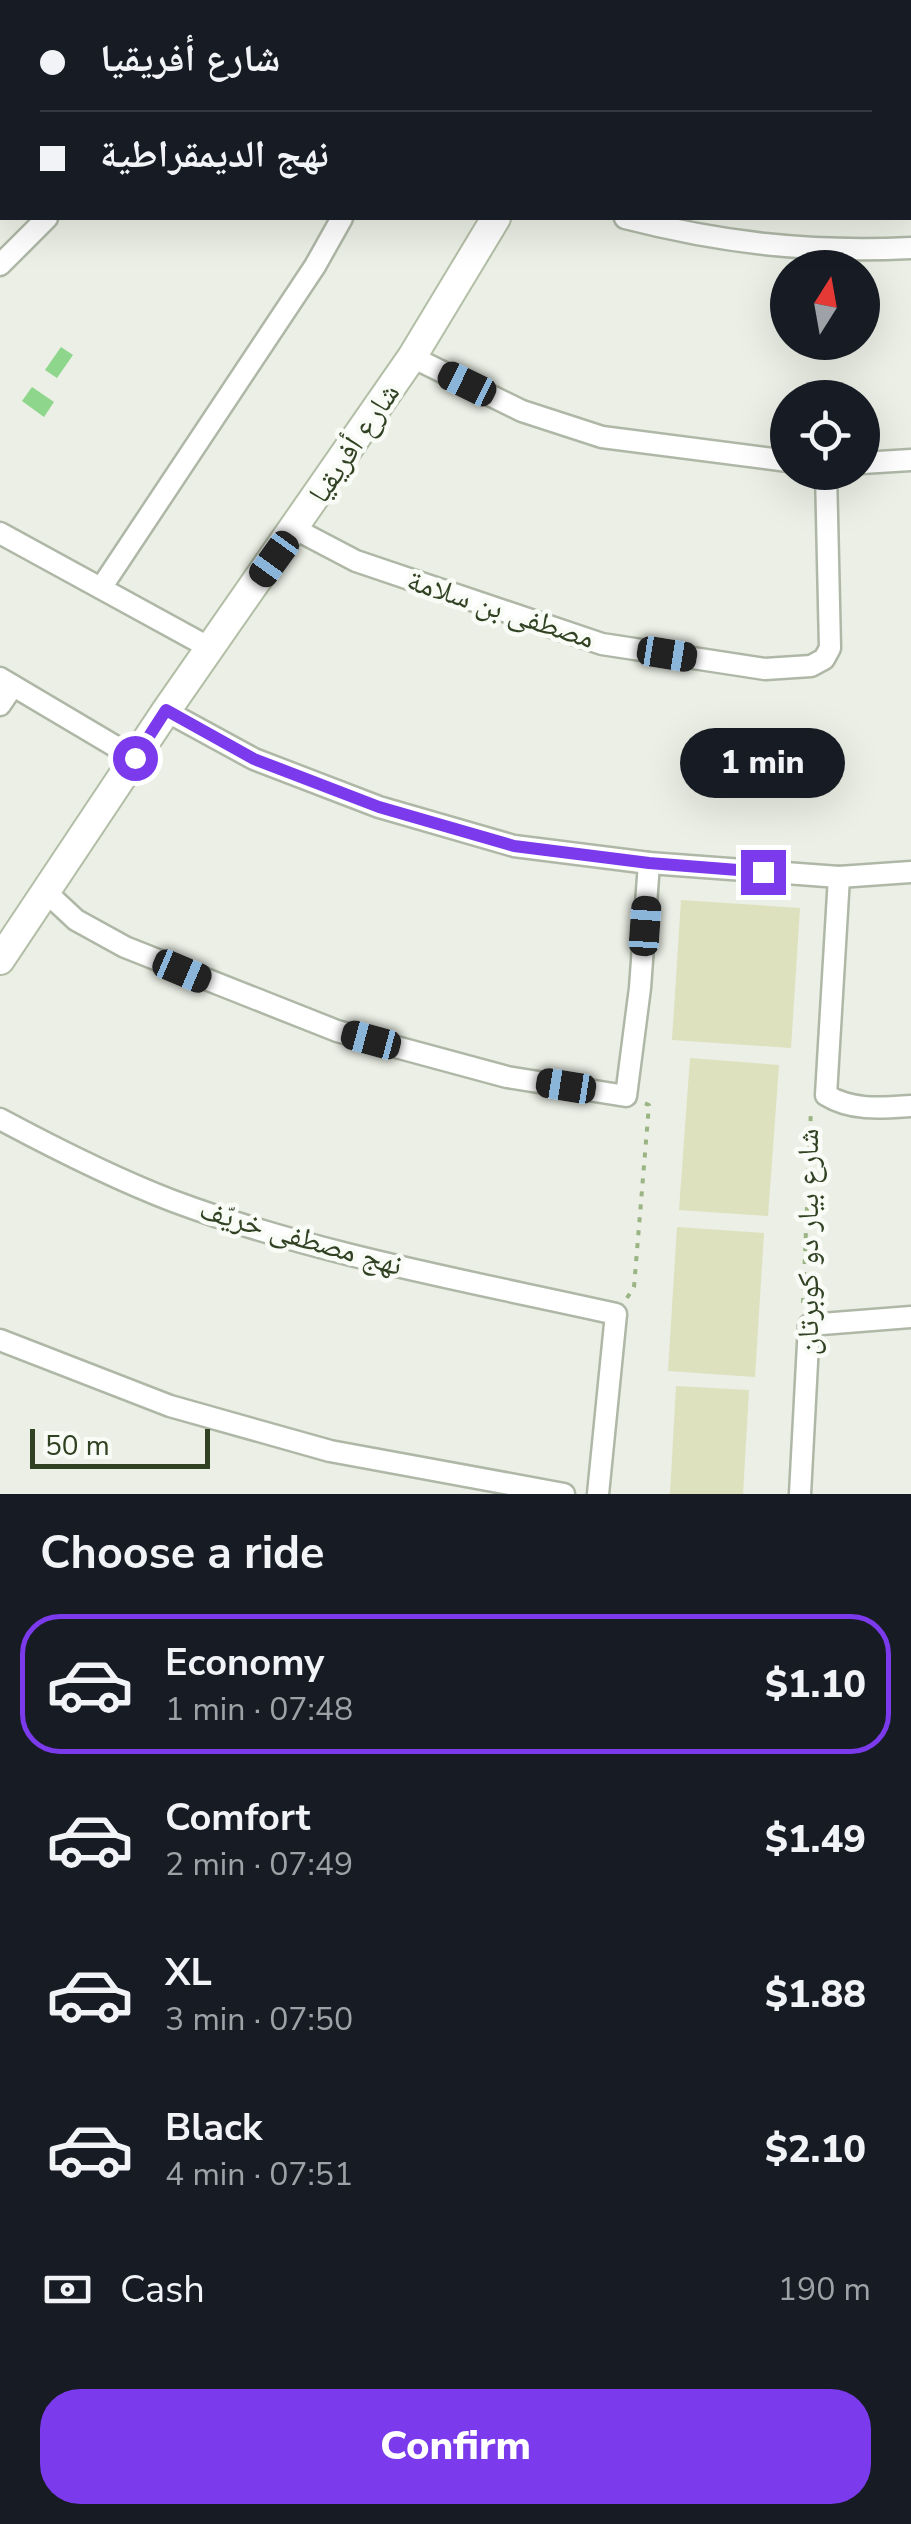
<!DOCTYPE html>
<html lang="en">
<head>
<meta charset="utf-8">
<style>
	:root { --surface:#171b24; --page:#20242c; --text:#f1f3f6; --muted:#9ea1a6; --line:#363941; --accent:#7c3aed }
	body { margin:0; font-family:"Nunito Sans","Noto Naskh Arabic",sans-serif; background:var(--page); color:var(--text); height:100vh; display:flex; flex-direction:column; font-size:38px; white-space:nowrap }
	* { box-sizing:border-box; margin:0 }
	p { font-size:32px; color:var(--muted) }
	.icon { flex:none; width:55px; height:55px; fill:none; stroke:currentColor; stroke-width:2; stroke-linecap:round; stroke-linejoin:round }
	.map { position:relative; height:1494px; overflow:hidden }
	.side { display:flex; flex-direction:column; background:var(--surface); flex:1 }
	.side>* { flex:none }
	.banner { position:absolute; left:0px; top:0px; width:912px; height:220px; box-shadow:0 10px 40px #0002; display:grid; align-content:center; height:220px; padding:0 40px; background:var(--surface) }
	.needle { width:65px; rotate:11deg }
	.tools { position:absolute; left:770px; top:250px; display:grid; gap:20px }
	.tools a { display:grid; place-items:center; width:110px; height:110px; border-radius:50%; background:var(--surface); box-shadow:0 10px 40px #0002; font-size:50px }
	.scale { position:absolute; left:30px; bottom:25px; width:180px; box-sizing:border-box; padding-left:10px; border:5px solid #314223; border-top:0; font-size:28px; line-height:35px; white-space:nowrap; color:#314223; -webkit-text-stroke:8px #f9fbf6; paint-order:stroke }
	.end { position:absolute; width:45px; height:45px; margin:-22px; border:12px solid #7c3aed; background:#fff; box-shadow:0 0 0 5px #fff }
	.from { border-radius:50% }
	.bubble { position:absolute; height:70px; border-radius:35px; background:var(--surface); box-shadow:0 10px 40px #0002; font-size:32px; font-weight:800; line-height:70px; text-align:center }
	.car { position:absolute; width:30px; height:60px; margin:-30px -15px; border-radius:12px; box-shadow:0 0 8px 2px #0007; background:linear-gradient(#222 24%,#8ab4d8 0 40%,#222 0 76%,#8ab4d8 0 86%,#222 0) }
	.banner b { display:flex; align-items:center; gap:35px; height:95px; font-size:38px }
	.banner b+b { border-top:2px solid var(--line) }
	.banner i { width:25px; height:25px; background:var(--text) }
	ul { padding:0; list-style:none }
	li { display:flex; align-items:center; gap:30px; height:140px; margin:0 20px 15px; padding:0 20px; border:5px solid transparent; border-radius:40px }
	li div { flex:1 }
	li b { display:block; font-size:38px }
	li em { font-style:normal; font-weight:800 }
	li.current { border-color:var(--accent) }
	li>.icon { width:90px; height:90px; stroke-width:1.5 }
	h2 { padding:0 40px; font-size:45px; line-height:120px }
	.pay { display:flex; align-items:center; gap:25px; height:110px; padding:0 40px; font-size:38px }
	.pay p { margin-inline-start:auto }
	.cta { display:flex; gap:20px; margin-top:auto; padding:20px 40px }
	.cta a { flex:1; height:115px; border-radius:40px; background:var(--accent); color:#fff; font-size:40px; font-weight:800; line-height:115px; text-align:center }
	.map>svg:first-child { display:block }
	.green { fill:#dde1be }
	.water { fill:#8dd68b }
	.lines { fill:none; stroke-linecap:round; stroke-linejoin:round }
	.lane-casing { stroke:#afb8a7; stroke-width:15 }
	.street-casing { stroke:#afb8a7; stroke-width:25 }
	.secondary-casing { stroke:#b3bea6; stroke-width:32 }
	.path { stroke:#9bb484; stroke-width:4; stroke-dasharray:5 8; stroke-linecap:butt }
	.lane { stroke:#fff; stroke-width:10 }
	.street { stroke:#fff; stroke-width:20 }
	.secondary { stroke:#fff; stroke-width:28 }
	.route { stroke:#7c3aed; stroke-width:12 }
	.labels { text-anchor:middle; stroke-width:9; stroke-linejoin:round; paint-order:stroke }
	.street-label { font-size:30px; fill:#314223; stroke:#f9fbf6 }
</style>
</head>
<body>
<div class="map">
<svg width="911" height="1494" viewBox="0 0 911 1494">
	<rect width="100%" height="100%" fill="#ebefe5"/>
	<!-- green -->
	<g class="green">
		<polygon points="681,900 800,908 791,1048 672,1040"/>
		<polygon points="690,1058 779,1065 768,1216 679,1210"/>
		<polygon points="677,1227 764,1233 755,1377 668,1371"/>
		<polygon points="676,1386 749,1390 743,1494 670,1494"/>
	</g>
	<!-- water -->
	<g class="water">
		<polygon points="61,347 73,355 57,378 45,370"/>
		<polygon points="32,387 54,402 44,417 22,401"/>
	</g>
	<g class="lines">
		<!-- lane casing -->
		<g class="lane-casing">
			<polyline id="lane" points="167,2 170,0"/>
		</g>
		<!-- street casing -->
		<g class="street-casing">
			<g id="street">
				<polyline points="662,0 670,2"/>
				<polyline points="277,2 280,0"/>
				<polyline points="910,23 911,23"/>
				<path d="M 625,218 C 722,243 811,253 911,248"/>
				<polyline points="0,265 47,218"/>
				<polyline points="412,357 522,411 602,437 788,461"/>
				<polyline points="862,463 911,460"/>
				<polyline points="295,529 356,561 602,644 765,669 811,666 824,659 830,648 826,472"/>
				<polyline points="0,533 210,648"/>
				<polyline points="101,588 315,266 342,218"/>
				<polyline points="0,678 135,758"/>
				<polyline points="0,705 13,686"/>
				<polyline points="166,711 254,759 379,807 514,846 649,863 839,877 911,872"/>
				<path d="M 839,877 L 826,1095 C 852,1111 882,1108 911,1106"/>
				<polyline points="47,893 76,920 125,947 337,1031 507,1077 626,1096 640,988 649,863"/>
				<path d="M 0,1119 C 56,1149 113,1178 173,1201 C 315,1254 468,1281 616,1314 L 598,1494"/>
				<polyline points="0,1340 170,1406 330,1451 564,1494"/>
				<polyline points="800,1494 809,1325 911,1317"/>
			</g>
		</g>
		<!-- secondary casing -->
		<g class="secondary-casing">
			<g id="secondary">
				<polyline points="595,2 596,0"/>
				<polyline points="0,960 166,711 412,357 496,218"/>
			</g>
		</g>
		<!-- path -->
		<g class="path">
			<polyline points="627,1298 634,1287 649,1105 644,1103"/>
			<polyline points="803,1303 811,1109"/>
		</g>
		<!-- lane -->
		<use href="#lane" class="lane"/>
		<!-- street -->
		<use href="#street" class="street"/>
		<!-- secondary -->
		<use href="#secondary" class="secondary"/>
	</g>
	<g class="lines">
		<!-- route -->
		<polyline class="route" points="135,758 166,710 254,759 379,807 514,846 649,863 763,872"/>
	</g>
	<g class="labels">
		<!-- street labels -->
		<g class="street-label">
			<text transform="translate(354 443) rotate(-56)" y="10">شارع أفريقيا</text>
			<text transform="translate(501 609) rotate(18)" y="10">مصطفى بن سلامة</text>
			<text transform="translate(301 1237) rotate(16)" y="10">نهج مصطفى خريّف</text>
			<text transform="translate(808 1242) rotate(-90)" y="10">شارع بيار دو كوبرتان</text>
		</g>
	</g>
</svg>
<div class="tools">
<a><svg class="needle" viewBox="-14 -14 28 28"><path d="M0-13l5 13h-10z" fill="#e53935"/><path d="M0 13l5-13h-10z" fill="#9ea1a6"/></svg></a>
<a><svg class="icon" aria-label="locate" viewBox="0 0 24 24"><circle cx="12" cy="12" r="6"/><path d="M12 2v4M12 18v4M2 12h4M18 12h4"/></svg></a>
</div>
<div class="scale">50 m</div>
<i class="end from" style="left:135px;top:758px"></i>
<i class="end" style="left:763px;top:872px"></i>
<div class="bubble" style="left:680px;top:728px;width:165px">1 min</div>
<i class="car" style="left:467px;top:384px;rotate:296deg"></i>
<i class="car" style="left:274px;top:559px;rotate:216deg"></i>
<i class="car" style="left:667px;top:654px;rotate:99deg"></i>
<i class="car" style="left:645px;top:926px;rotate:4deg"></i>
<i class="car" style="left:182px;top:971px;rotate:113deg"></i>
<i class="car" style="left:371px;top:1040px;rotate:285deg"></i>
<i class="car" style="left:566px;top:1086px;rotate:279deg"></i>
<div class="banner">
<b><i class="from"></i>شارع أفريقيا</b>
<b><i></i>نهج الديمقراطية</b>
</div>
</div>
<section class="side">
<h2>Choose a ride</h2>
<ul>
<li class="current"><svg class="icon" aria-label="car" viewBox="0 0 24 24"><path d="M5 17H2v-5l4-1 3-4h7l3 4 3 1v5h-3M9 17h6M6 11h13"/><circle cx="7" cy="17" r="2"/><circle cx="17" cy="17" r="2"/></svg><div><b>Economy</b><p>1 min · 07:48</p></div><em>$1.10</em></li>
<li><svg class="icon" aria-label="car" viewBox="0 0 24 24"><path d="M5 17H2v-5l4-1 3-4h7l3 4 3 1v5h-3M9 17h6M6 11h13"/><circle cx="7" cy="17" r="2"/><circle cx="17" cy="17" r="2"/></svg><div><b>Comfort</b><p>2 min · 07:49</p></div><em>$1.49</em></li>
<li><svg class="icon" aria-label="car" viewBox="0 0 24 24"><path d="M5 17H2v-5l4-1 3-4h7l3 4 3 1v5h-3M9 17h6M6 11h13"/><circle cx="7" cy="17" r="2"/><circle cx="17" cy="17" r="2"/></svg><div><b>XL</b><p>3 min · 07:50</p></div><em>$1.88</em></li>
<li><svg class="icon" aria-label="car" viewBox="0 0 24 24"><path d="M5 17H2v-5l4-1 3-4h7l3 4 3 1v5h-3M9 17h6M6 11h13"/><circle cx="7" cy="17" r="2"/><circle cx="17" cy="17" r="2"/></svg><div><b>Black</b><p>4 min · 07:51</p></div><em>$2.10</em></li>
</ul>
<div class="pay"><svg class="icon" aria-label="cash" viewBox="0 0 24 24"><path d="M3 7h18v10H3z"/><circle cx="12" cy="12" r="2"/></svg>Cash<p>190 m</p></div>
<div class="cta"><a>Confirm</a></div>
</section>
</body>
</html>
